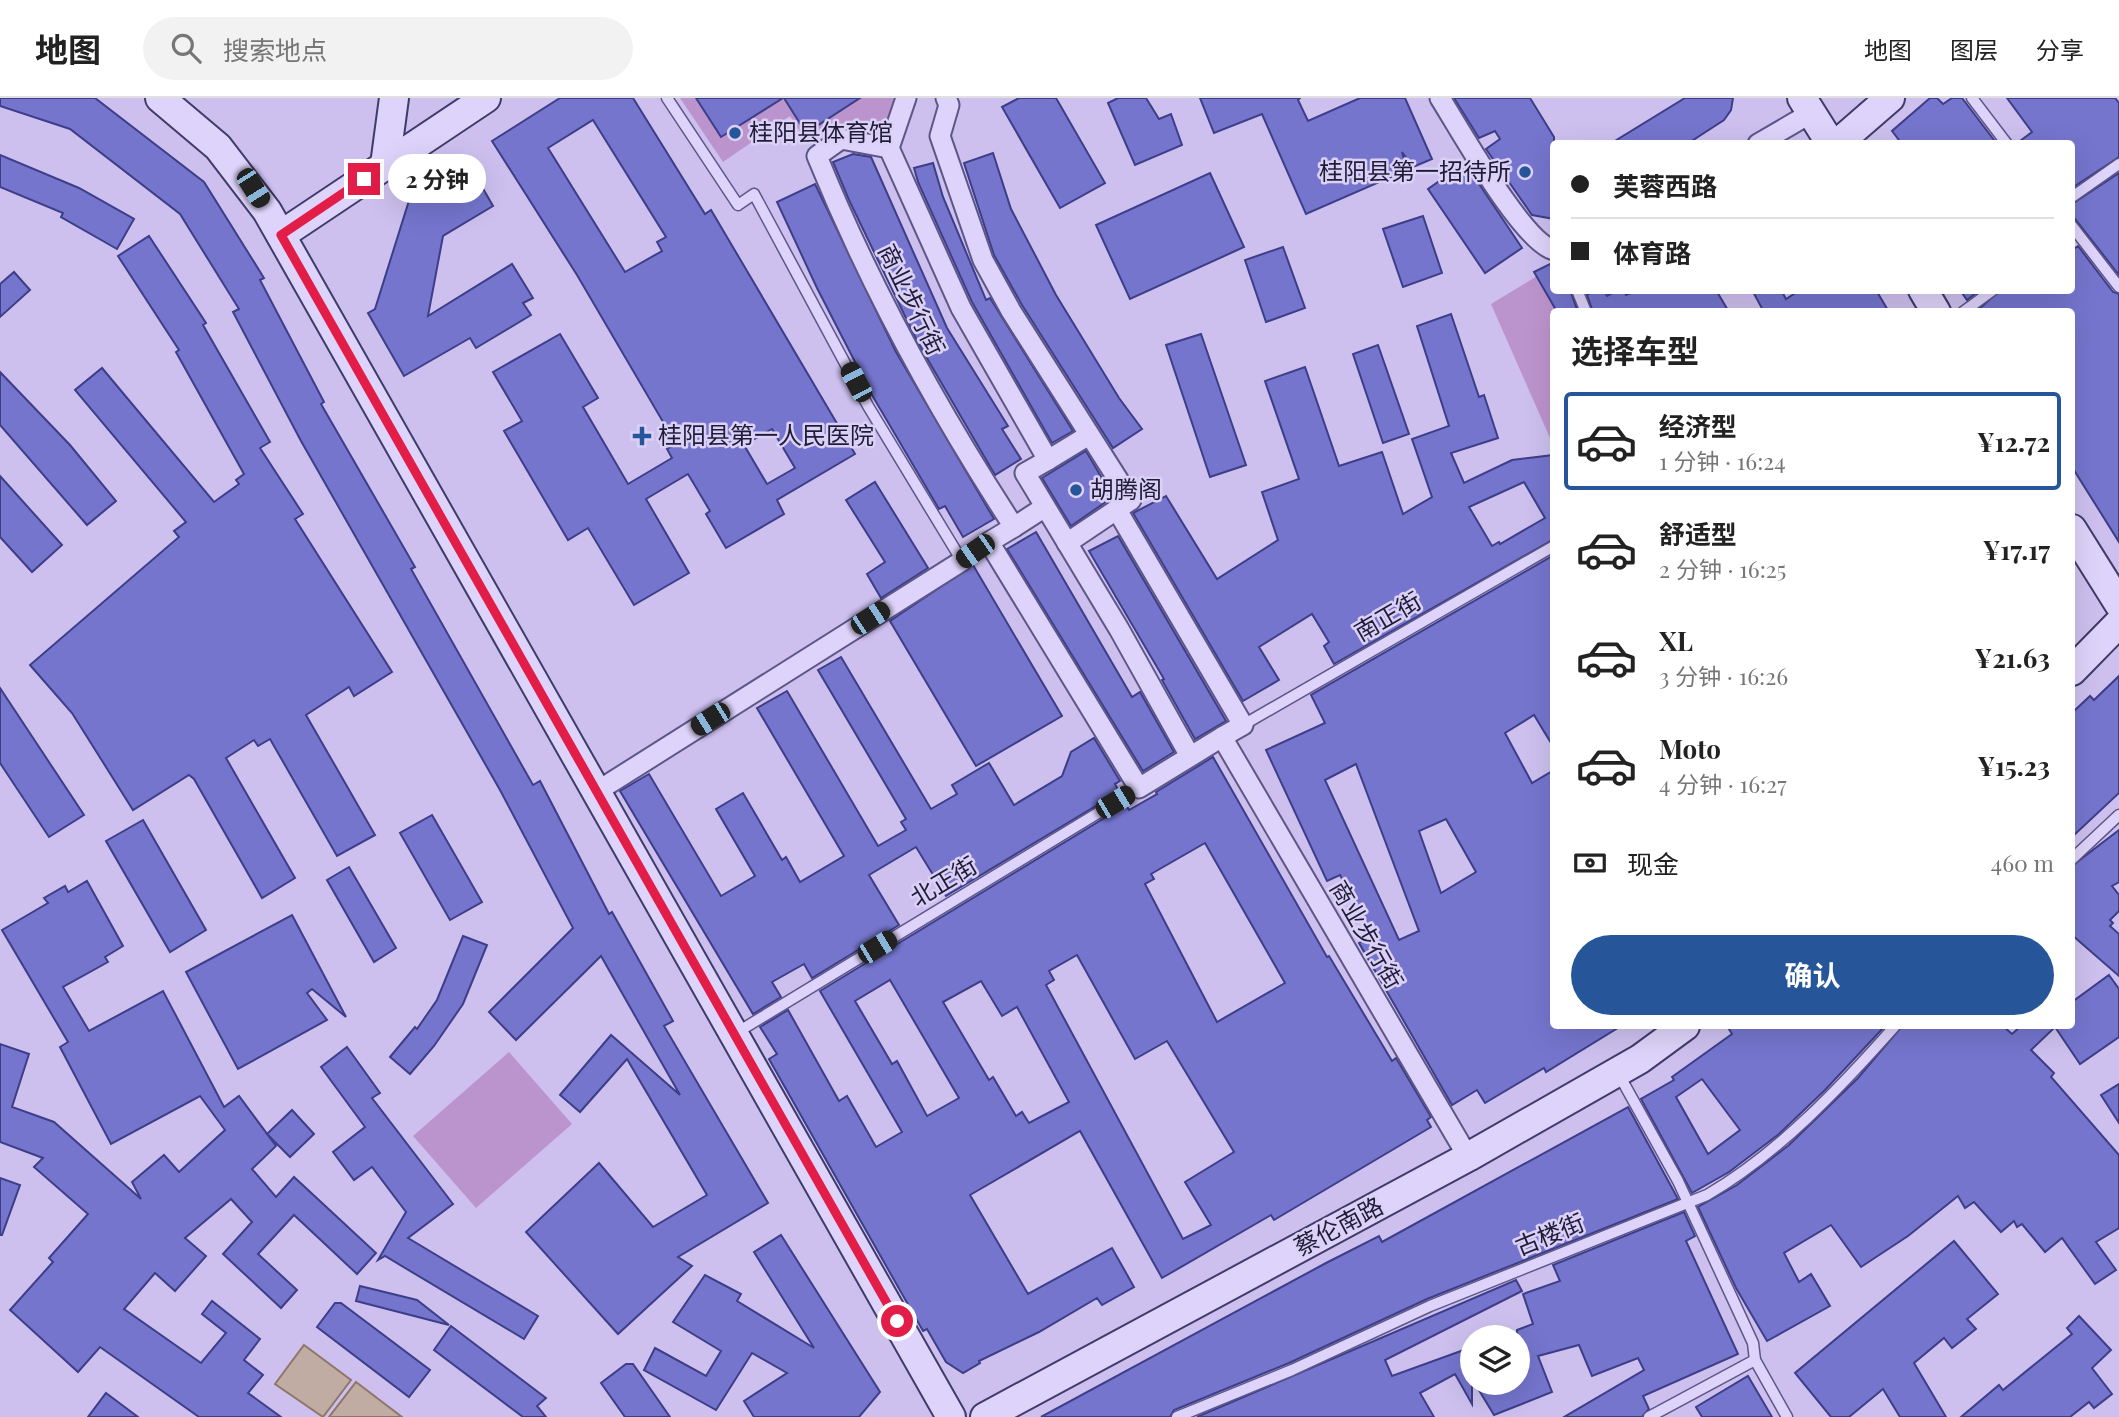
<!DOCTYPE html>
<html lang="zh">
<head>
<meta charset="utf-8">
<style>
	:root { --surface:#fff; --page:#f2f2f2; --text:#222; --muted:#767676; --line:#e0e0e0; --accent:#265699 }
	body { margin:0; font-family:"Playfair Display","Noto Sans SC",serif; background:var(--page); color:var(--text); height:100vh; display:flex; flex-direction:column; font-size:26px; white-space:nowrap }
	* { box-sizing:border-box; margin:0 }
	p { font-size:23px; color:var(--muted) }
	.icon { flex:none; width:38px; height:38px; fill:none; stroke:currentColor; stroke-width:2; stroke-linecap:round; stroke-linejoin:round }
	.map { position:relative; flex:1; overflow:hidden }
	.sheet { position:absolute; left:1550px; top:210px; width:525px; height:721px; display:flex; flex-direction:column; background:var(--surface); border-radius:7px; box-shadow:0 7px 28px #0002 }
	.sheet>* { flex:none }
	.top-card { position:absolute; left:1550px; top:42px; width:525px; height:154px; border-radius:7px; box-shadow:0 7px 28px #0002; display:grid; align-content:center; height:154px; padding:0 21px; background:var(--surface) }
	.fabs { position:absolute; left:1460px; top:1227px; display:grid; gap:14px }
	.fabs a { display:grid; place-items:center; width:70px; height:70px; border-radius:50%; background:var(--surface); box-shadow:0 7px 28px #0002; font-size:35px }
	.end { position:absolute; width:32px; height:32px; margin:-16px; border:9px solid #e11d48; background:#fff; box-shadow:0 0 0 4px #fff }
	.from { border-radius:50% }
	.bubble { position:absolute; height:49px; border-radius:24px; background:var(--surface); box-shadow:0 7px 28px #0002; font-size:23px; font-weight:700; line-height:49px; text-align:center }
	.car { position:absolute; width:21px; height:42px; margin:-21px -10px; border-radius:9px; box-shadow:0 0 5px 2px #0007; background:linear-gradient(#222 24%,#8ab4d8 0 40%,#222 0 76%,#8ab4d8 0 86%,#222 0) }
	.top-card b { display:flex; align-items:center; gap:24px; height:66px; font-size:26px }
	.top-card b+b { border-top:2px solid var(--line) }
	.top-card i { width:18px; height:18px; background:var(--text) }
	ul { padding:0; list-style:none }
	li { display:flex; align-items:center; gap:21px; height:98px; margin:0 14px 10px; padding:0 7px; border:4px solid transparent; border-radius:7px }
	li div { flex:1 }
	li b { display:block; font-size:26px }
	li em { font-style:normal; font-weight:700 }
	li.current { border-color:var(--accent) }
	li>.icon { width:63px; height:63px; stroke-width:1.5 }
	h2 { padding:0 21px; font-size:32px; line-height:84px }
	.pay { display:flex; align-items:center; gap:18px; height:77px; padding:0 21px; font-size:26px }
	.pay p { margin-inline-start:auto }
	.button { display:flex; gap:14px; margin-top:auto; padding:14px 21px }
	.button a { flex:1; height:80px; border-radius:42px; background:var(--accent); color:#fff; font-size:28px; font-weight:700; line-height:80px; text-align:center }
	header { display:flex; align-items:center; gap:42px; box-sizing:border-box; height:98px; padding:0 35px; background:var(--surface); border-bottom:2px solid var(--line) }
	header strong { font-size:33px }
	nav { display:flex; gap:38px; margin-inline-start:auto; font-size:24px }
	.search { width:490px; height:63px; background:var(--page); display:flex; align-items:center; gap:18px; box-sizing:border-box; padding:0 24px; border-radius:38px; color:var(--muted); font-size:26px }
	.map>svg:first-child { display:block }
	.green { fill:#bc94cd }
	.water { fill:#c1aca3; stroke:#8f766a; stroke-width:2 }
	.building { fill:#7575ce; stroke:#3d3e88; stroke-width:2; fill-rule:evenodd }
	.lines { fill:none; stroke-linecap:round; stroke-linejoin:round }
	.lane-casing { stroke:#5d5788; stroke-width:13 }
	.street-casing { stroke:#5d5788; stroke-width:23 }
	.secondary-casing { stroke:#3f3b6a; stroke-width:32 }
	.lane { stroke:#ded3fa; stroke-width:10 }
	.street { stroke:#ded3fa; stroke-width:19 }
	.secondary { stroke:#ded3fa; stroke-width:28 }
	.route { stroke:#e11d48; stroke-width:9 }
	.poi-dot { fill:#265699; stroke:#dbd0f6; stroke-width:2.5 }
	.labels { text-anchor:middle; stroke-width:5; stroke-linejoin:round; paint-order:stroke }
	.poi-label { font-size:24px; fill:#1e1c37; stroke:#dbd0f6; text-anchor:start }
	.street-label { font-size:24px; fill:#1e1c37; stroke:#dbd0f6 }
</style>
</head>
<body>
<header>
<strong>地图</strong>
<div class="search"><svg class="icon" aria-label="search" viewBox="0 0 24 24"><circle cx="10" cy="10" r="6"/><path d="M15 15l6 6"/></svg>搜索地点</div>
<nav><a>地图</a><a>图层</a><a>分享</a></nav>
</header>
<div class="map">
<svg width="2119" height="1319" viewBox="0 0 2119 1319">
	<rect width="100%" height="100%" fill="#cdc0ef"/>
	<!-- green -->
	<g class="green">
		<polygon points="680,0 895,0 883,41 824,29 804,40 790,18 723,64"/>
		<polygon points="1537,178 1556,213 1554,214 1554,349 1491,206"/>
		<polygon points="509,954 572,1026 476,1110 413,1038"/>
	</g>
	<!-- water -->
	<g class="water">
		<polygon points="304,1247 351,1282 323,1319 275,1286"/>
		<polygon points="356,1284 402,1319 329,1319"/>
	</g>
	<!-- building -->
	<g class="building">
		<polygon points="0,0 95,0 204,84 264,180 260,182 324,304 321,306 415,469 411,471 533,687 540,683 609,816 612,814 673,923 664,928 768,1105 678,1159 692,1168 618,1236 526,1134 599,1065 653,1129 707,1097 627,961 580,1014 560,997 611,937 680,997 601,858 516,942 489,914 573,830 500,692 301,343 233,214 239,211 180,116 70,31 0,8"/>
		<path d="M 560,0 L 633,0 L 705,116 L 711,112 L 855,356 L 777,402 L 784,416 L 726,450 L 706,416 L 710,413 L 688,376 L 646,401 L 689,475 L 634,507 L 588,430 L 568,442 L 504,333 L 522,323 L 493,274 L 560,236 L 598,300 L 583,309 L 628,386 L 672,360 L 667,351 L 676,346 L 577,177 L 492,43 ZM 593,22 L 666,139 L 657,144 L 662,153 L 625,174 L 548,50 ZM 772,331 L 795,370 L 767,386 L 744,347 Z"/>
		<polygon points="696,0 783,0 721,39"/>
		<polygon points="784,0 860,0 806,35"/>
		<polygon points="1019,0 1056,0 1105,85 1060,110 1002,9"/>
		<polygon points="1118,0 1146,0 1159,21 1171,16 1182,47 1135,67 1108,5"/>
		<polygon points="1200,0 1300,0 1298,2 1308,23 1360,0 1405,0 1432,61 1413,69 1402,54 1407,72 1306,116 1262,16 1214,35"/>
		<polygon points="1454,0 1530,0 1554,39 1554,121 1532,117 1486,51 1500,41 1495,33 1479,40"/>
		<polygon points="1685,0 1733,0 1731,12 1724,22 1687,46 1610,46"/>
		<polygon points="1930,0 1937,0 1943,6 1952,0 1962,0 1997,46 1902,46 1892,33"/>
		<polygon points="2007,0 2115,0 2119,5 2119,59 2072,90 2072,46 2016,46 2032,34"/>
		<polygon points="993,55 1011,111 1056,197 1119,300 1142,331 1113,350 1022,207 994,157 964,65"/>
		<polygon points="853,56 871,59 947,230 1008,328 1002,331 1021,361 995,377 917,243 849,102 833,64"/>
		<polygon points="0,57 79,90 134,121 117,151 61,119 63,115 0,89"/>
		<polygon points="466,61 493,108 443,138 428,218 512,166 533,200 523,205 531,217 476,250 470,240 404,278 368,215 375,211 412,93"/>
		<polygon points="933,65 943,99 986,202 990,200 1073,333 1052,345 972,204 918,84 914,70"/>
		<polygon points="1465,65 1522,150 1485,175 1428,91"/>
		<polygon points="1210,75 1244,149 1130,201 1096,127"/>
		<polygon points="2119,75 2119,177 2072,117 2072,106"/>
		<polygon points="815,86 896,254 994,421 963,439 945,408 939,411 872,297 817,190 777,104"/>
		<polygon points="1423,118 1442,175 1403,189 1383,131"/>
		<polygon points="149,138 206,225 203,227 270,344 260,350 303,416 295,421 392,574 354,598 349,589 306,617 375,737 337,758 270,641 258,648 254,642 226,660 295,780 262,800 194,681 189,677 133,712 72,615 30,567 179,439 174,433 186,424 75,292 102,270 214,404 239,386 236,382 244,376 176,254 179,252 118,158"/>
		<polygon points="2078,148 2113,194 2119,196 2119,444 2072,369 2072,214 1976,214 2000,192 2072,192 2072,152"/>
		<polygon points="1283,149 1305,210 1266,224 1245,162"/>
		<polygon points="1554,164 1554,192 1570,192 1578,214 1553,214 1556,212 1534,174"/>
		<polygon points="14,174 30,192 0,219 0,186"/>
		<polygon points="1595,192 1604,192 1607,198 1618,192 1623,192 1626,197 1638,192 1716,192 1729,214 1593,214 1587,197"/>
		<polygon points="1752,192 1781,192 1786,201 1800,192 1876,192 1889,214 1764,214"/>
		<polygon points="1960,192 1980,192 1967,202"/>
		<path d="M 1451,216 L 1479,299 L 1484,297 L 1498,340 L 1451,355 L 1464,385 L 1512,362 L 1554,357 L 1554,441 L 1334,566 L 1324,548 L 1329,544 L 1312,516 L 1259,549 L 1279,582 L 1243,603 L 1133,415 L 1166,398 L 1217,481 L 1278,442 L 1262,394 L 1299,381 L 1265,283 L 1305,269 L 1339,368 L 1382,354 L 1403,416 L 1432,399 L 1412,341 L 1449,328 L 1417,228 ZM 1524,384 L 1545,420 L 1500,446 L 1499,444 L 1492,448 L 1469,409 Z"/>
		<polygon points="1201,236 1246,367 1210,379 1166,247"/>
		<polygon points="1378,247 1409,336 1383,345 1353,256"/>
		<polygon points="0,274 70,347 116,403 87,427 0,327"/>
		<polygon points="1086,353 1113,399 1071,428 1042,380"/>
		<polygon points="0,378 62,447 32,474 0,439"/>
		<polygon points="875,384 928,470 881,500 867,476 885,464 846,402"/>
		<polygon points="1036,434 1132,599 1140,594 1174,654 1143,673 1007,451"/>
		<polygon points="1118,438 1226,623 1195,641 1162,582 1164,581 1089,453"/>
		<path d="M 1554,457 L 1554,650 L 1534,617 L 1505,635 L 1532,685 L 1554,672 L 1554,928 L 1621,928 L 1546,974 L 1544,970 L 1485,1005 L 1477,992 L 1452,1007 L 1359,845 L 1372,837 L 1340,777 L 1327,783 L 1266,652 L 1325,625 L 1311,597 ZM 1356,666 L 1419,833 L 1399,842 L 1325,682 ZM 1446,721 L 1476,774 L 1441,795 L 1419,733 Z"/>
		<polygon points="973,467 1062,618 976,668 890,523"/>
		<polygon points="841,559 931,711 957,696 952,687 989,665 1014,707 1062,678 1071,654 1094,640 1120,683 1115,686 1119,694 946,798 916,749 869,777 899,827 812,880 804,866 772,884 781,899 753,916 620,693 649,676 721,798 755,778 716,711 743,695 782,762 786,759 800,784 844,758 757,610 787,593 878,748 906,732 901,724 906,721 818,572"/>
		<polygon points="2119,578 2119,695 2072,739 2072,615 2090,598 2094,602"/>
		<polygon points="0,590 84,717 49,739 0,665"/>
		<path d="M 1213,659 L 1327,859 L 1329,858 L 1392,963 L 1396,960 L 1431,1019 L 1427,1022 L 1431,1029 L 1274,1122 L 1271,1117 L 1162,1180 L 1080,1033 L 970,1097 L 1028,1196 L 1112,1150 L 1134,1189 L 1102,1207 L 1097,1200 L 1039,1234 L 979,1263 L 980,1265 L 963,1275 L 946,1264 L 927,1231 L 923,1233 L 769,961 L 777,956 L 760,929 L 788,912 L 839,1003 L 847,998 L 876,1049 L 902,1034 L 820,893 L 1126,707 L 1129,712 L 1157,696 L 1156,694 ZM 1205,745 L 1285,885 L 1217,924 L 1145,786 L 1154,781 L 1151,776 ZM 1077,857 L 1135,961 L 1167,943 L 1234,1054 L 1185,1084 L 1211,1127 L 1183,1141 L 1046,887 L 1054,882 L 1049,873 ZM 890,882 L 959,1000 L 927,1018 L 897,963 L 892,966 L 855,903 ZM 981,883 L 1002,918 L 1017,909 L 1069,1004 L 1029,1025 L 1022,1014 L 1016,1018 L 993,979 L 989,982 L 943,904 Z"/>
		<polygon points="432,717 482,804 450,822 400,735"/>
		<polygon points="143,722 206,832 170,854 106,743"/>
		<polygon points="2119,732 2119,784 2112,788 2119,797 2119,813 2110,822 2113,825 2110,828 2119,836 2119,878 2072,837 2072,768"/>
		<polygon points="349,769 396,850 374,864 327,782"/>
		<polygon points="87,783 123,848 105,859 108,864 63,889 89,933 163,893 224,1009 239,998 276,1048 252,1071 276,1099 294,1079 376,1155 357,1176 294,1117 258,1156 297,1192 281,1210 223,1156 252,1124 231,1101 185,1140 206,1158 175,1193 155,1175 124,1211 201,1265 226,1235 202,1216 212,1203 260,1241 244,1262 263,1277 248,1295 281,1319 199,1319 100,1249 78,1274 10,1212 53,1164 49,1160 88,1116 34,1069 43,1060 0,1044 0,946 29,956 12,1009 54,1024 141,1101 132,1084 164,1057 179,1074 225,1032 200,998 111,1046 60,949 68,944 2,832 48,805 44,800 65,788 68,794"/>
		<polygon points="292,817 346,919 312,891 307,895 327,922 238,971 186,874"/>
		<polygon points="463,838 487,847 463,906 434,948 410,976 390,959 415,929 417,931 437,902"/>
		<polygon points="2109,877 2119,891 2119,939 2080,966 2055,929 2031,952 2054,975 2051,979 2119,1057 2119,1130 2096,1144 2116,1172 2095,1186 2062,1140 2045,1154 2022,1126 2017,1129 2014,1123 2001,1134 1974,1104 1965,1110 1958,1098 1908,1138 1861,1169 1831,1127 1784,1155 1799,1184 1811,1176 1830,1208 1767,1243 1736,1190 1698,1109 1737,1087 1789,1047 1858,980 1902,928 2003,928 2012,936 2021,928 2072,928 2072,904"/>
		<path d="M 1727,928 L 1885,928 L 1825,992 L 1779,1036 L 1729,1074 L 1692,1095 L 1641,1001 L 1674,982 L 1672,979 L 1732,936 ZM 1702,981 L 1740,1032 L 1708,1056 L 1676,999 Z"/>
		<polygon points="347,949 380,995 372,1000 453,1106 408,1140 538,1218 524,1241 385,1158 378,1162 406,1114 372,1069 354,1082 333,1054 365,1029 321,969"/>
		<polygon points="2119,986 2119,1025 2101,997"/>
		<polygon points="1628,1009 1678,1101 1427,1201 1289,1265 1174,1312 1170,1319 1041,1319 1326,1165 1379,1138 1382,1144"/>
		<polygon points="292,1012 314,1036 290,1059 267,1036"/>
		<polygon points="0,1080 20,1087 2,1137 0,1137"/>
		<polygon points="1684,1114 1695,1138 1686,1143 1738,1256 1643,1298 1649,1311 1642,1319 1564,1319 1644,1272 1638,1260 1592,1278 1579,1247 1538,1258 1552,1294 1494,1317 1474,1284 1517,1284 1517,1232 1533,1226 1523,1196 1560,1183 1553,1167"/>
		<polygon points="781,1137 880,1294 859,1319 754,1319 744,1303 787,1275 752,1255 716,1312 644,1272 655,1250 706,1278 721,1253 673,1224 705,1177 741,1196 737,1203 814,1250 754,1154"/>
		<polygon points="1954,1143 1998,1196 1967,1221 1976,1231 1952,1250 1944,1240 1914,1265 1946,1319 1900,1319 1883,1291 1849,1319 1831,1319 1795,1275"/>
		<polygon points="1516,1182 1522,1193 1385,1262 1392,1278 1472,1249 1472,1306 1455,1276 1420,1295 1434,1319 1197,1319"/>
		<polygon points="360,1188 417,1202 449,1227 356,1203"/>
		<polygon points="335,1205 341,1205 430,1272 409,1299 317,1229"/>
		<polygon points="2079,1218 2111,1252 2092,1270 2112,1296 2094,1310 2089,1304 2070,1319 1961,1319 1999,1287 2003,1292 2072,1236 2067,1230"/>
		<polygon points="451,1228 546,1300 537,1308 546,1319 523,1319 434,1252"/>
		<polygon points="626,1266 633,1266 670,1319 625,1319 601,1285"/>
		<polygon points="1748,1278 1772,1319 1702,1319 1696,1309"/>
		<polygon points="106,1295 138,1319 88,1319"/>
	</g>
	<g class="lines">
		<!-- lane casing -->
		<g class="lane-casing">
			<g id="lane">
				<polyline points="667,0 738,107 754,96 868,308 962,463 989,444"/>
				<polyline points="1972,0 2007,46"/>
				<polyline points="2072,99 2119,66"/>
				<polyline points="2072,128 2119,189"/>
				<polyline points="1577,192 1586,214"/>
				<polyline points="1963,214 1993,192"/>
				<polyline points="1243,627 1554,448"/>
				<polyline points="2072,761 2119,717"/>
				<polyline points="736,935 1139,690"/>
				<polyline points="1618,975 1678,1083 1753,1245 1755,1262 1787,1319"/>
				<path d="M 1177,1319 L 1292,1272 L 1430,1208 L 1707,1097 C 1779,1055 1840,990 1895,928"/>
				<polyline points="1649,1319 1755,1262"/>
			</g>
		</g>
		<!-- street casing -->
		<g class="street-casing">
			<g id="street">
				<polyline points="906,0 889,50 961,210 1048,362 1025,375 1119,531 1190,658"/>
				<polyline points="946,0 949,7 940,38 983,162 1011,213 1131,402 1067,445"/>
				<path d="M 1440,0 C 1459,30 1523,145 1554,152"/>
				<polyline points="1758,46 1811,15"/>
				<path d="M 889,50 L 841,41 L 817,58 C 870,189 937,311 1014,429 L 989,444 L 1139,690 L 1222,639"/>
				<polyline points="1048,362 1089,337"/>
				<polyline points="1117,412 1243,627 1222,639 1468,1059"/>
				<polyline points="1014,429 1045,409"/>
				<polyline points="596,694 962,463"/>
			</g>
		</g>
		<!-- secondary casing -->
		<g class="secondary-casing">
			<g id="secondary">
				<polyline points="160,0 218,49 267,113 951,1319"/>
				<polyline points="1802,0 1831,46"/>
				<polyline points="1837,46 1890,0"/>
				<polyline points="385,67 394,0"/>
				<polyline points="281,137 486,0"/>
				<polyline points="1923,192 1936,214"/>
				<polyline points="2072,431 2119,506"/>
				<polyline points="2072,573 2119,525"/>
				<polyline points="985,1319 1468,1059 1640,961 1685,928"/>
			</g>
		</g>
		<!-- lane -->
		<use href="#lane" class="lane"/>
		<!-- street -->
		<use href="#street" class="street"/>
		<!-- secondary -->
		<use href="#secondary" class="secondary"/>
	</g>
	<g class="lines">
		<!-- route -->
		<polyline class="route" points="364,81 281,137 897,1223"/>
	</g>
	<!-- markers -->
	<g class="poi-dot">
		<circle cx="735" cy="35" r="7"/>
		<circle cx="1525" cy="74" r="7"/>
		<path d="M638.5 327.5h7v7h7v7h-7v7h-7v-7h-7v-7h7z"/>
		<circle cx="1076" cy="392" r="7"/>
	</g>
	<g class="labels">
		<!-- poi labels -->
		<g class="poi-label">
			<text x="749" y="43">桂阳县体育馆</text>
			<text x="1511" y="82" text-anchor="end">桂阳县第一招待所</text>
			<text x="658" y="346">桂阳县第一人民医院</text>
			<text x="1090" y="400">胡腾阁</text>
		</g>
		<!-- street labels -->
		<g class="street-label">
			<text transform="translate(911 202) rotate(64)" y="8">商业步行街</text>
			<text transform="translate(1388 519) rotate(-30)" y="8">南正街</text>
			<text transform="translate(944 784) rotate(-31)" y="8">北正街</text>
			<text transform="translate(1366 837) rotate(60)" y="8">商业步行街</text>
			<text transform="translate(1339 1129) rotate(-28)" y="8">蔡伦南路</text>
			<text transform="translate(1550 1137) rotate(-22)" y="8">古楼街</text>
		</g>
	</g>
</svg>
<div class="fabs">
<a><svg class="icon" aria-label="layers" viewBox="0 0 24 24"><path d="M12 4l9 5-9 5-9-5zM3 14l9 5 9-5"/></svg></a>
</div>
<i class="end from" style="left:897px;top:1223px"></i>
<i class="end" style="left:364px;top:81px"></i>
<div class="bubble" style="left:388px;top:56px;width:98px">2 分钟</div>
<i class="car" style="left:253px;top:90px;rotate:148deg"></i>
<i class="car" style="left:856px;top:284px;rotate:332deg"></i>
<i class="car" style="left:975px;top:453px;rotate:235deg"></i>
<i class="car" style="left:870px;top:520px;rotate:57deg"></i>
<i class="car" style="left:710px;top:621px;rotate:238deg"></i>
<i class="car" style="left:1115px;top:704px;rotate:59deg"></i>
<i class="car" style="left:877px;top:849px;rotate:59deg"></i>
<div class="top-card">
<b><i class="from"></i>芙蓉西路</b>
<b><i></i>体育路</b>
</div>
<section class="sheet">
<h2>选择车型</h2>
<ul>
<li class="current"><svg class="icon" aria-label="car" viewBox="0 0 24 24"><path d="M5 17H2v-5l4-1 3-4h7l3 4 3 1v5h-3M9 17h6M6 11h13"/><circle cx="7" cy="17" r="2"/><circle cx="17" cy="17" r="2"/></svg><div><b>经济型</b><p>1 分钟 · 16:24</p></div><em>¥12.72</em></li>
<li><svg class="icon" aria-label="car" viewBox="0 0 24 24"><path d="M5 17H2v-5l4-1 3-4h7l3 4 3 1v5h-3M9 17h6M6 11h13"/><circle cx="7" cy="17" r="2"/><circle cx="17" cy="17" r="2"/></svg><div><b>舒适型</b><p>2 分钟 · 16:25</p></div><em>¥17.17</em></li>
<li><svg class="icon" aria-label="car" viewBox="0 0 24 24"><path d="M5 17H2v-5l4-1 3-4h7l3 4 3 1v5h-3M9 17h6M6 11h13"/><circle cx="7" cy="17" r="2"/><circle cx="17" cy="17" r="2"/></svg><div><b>XL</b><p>3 分钟 · 16:26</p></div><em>¥21.63</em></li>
<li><svg class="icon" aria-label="car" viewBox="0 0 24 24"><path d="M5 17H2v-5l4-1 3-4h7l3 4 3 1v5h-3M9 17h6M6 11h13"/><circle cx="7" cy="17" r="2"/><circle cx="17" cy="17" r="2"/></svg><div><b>Moto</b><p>4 分钟 · 16:27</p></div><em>¥15.23</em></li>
</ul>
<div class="pay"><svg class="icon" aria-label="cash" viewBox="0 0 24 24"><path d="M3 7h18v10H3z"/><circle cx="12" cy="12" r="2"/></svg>现金<p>460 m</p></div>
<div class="button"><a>确认</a></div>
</section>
</div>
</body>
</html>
